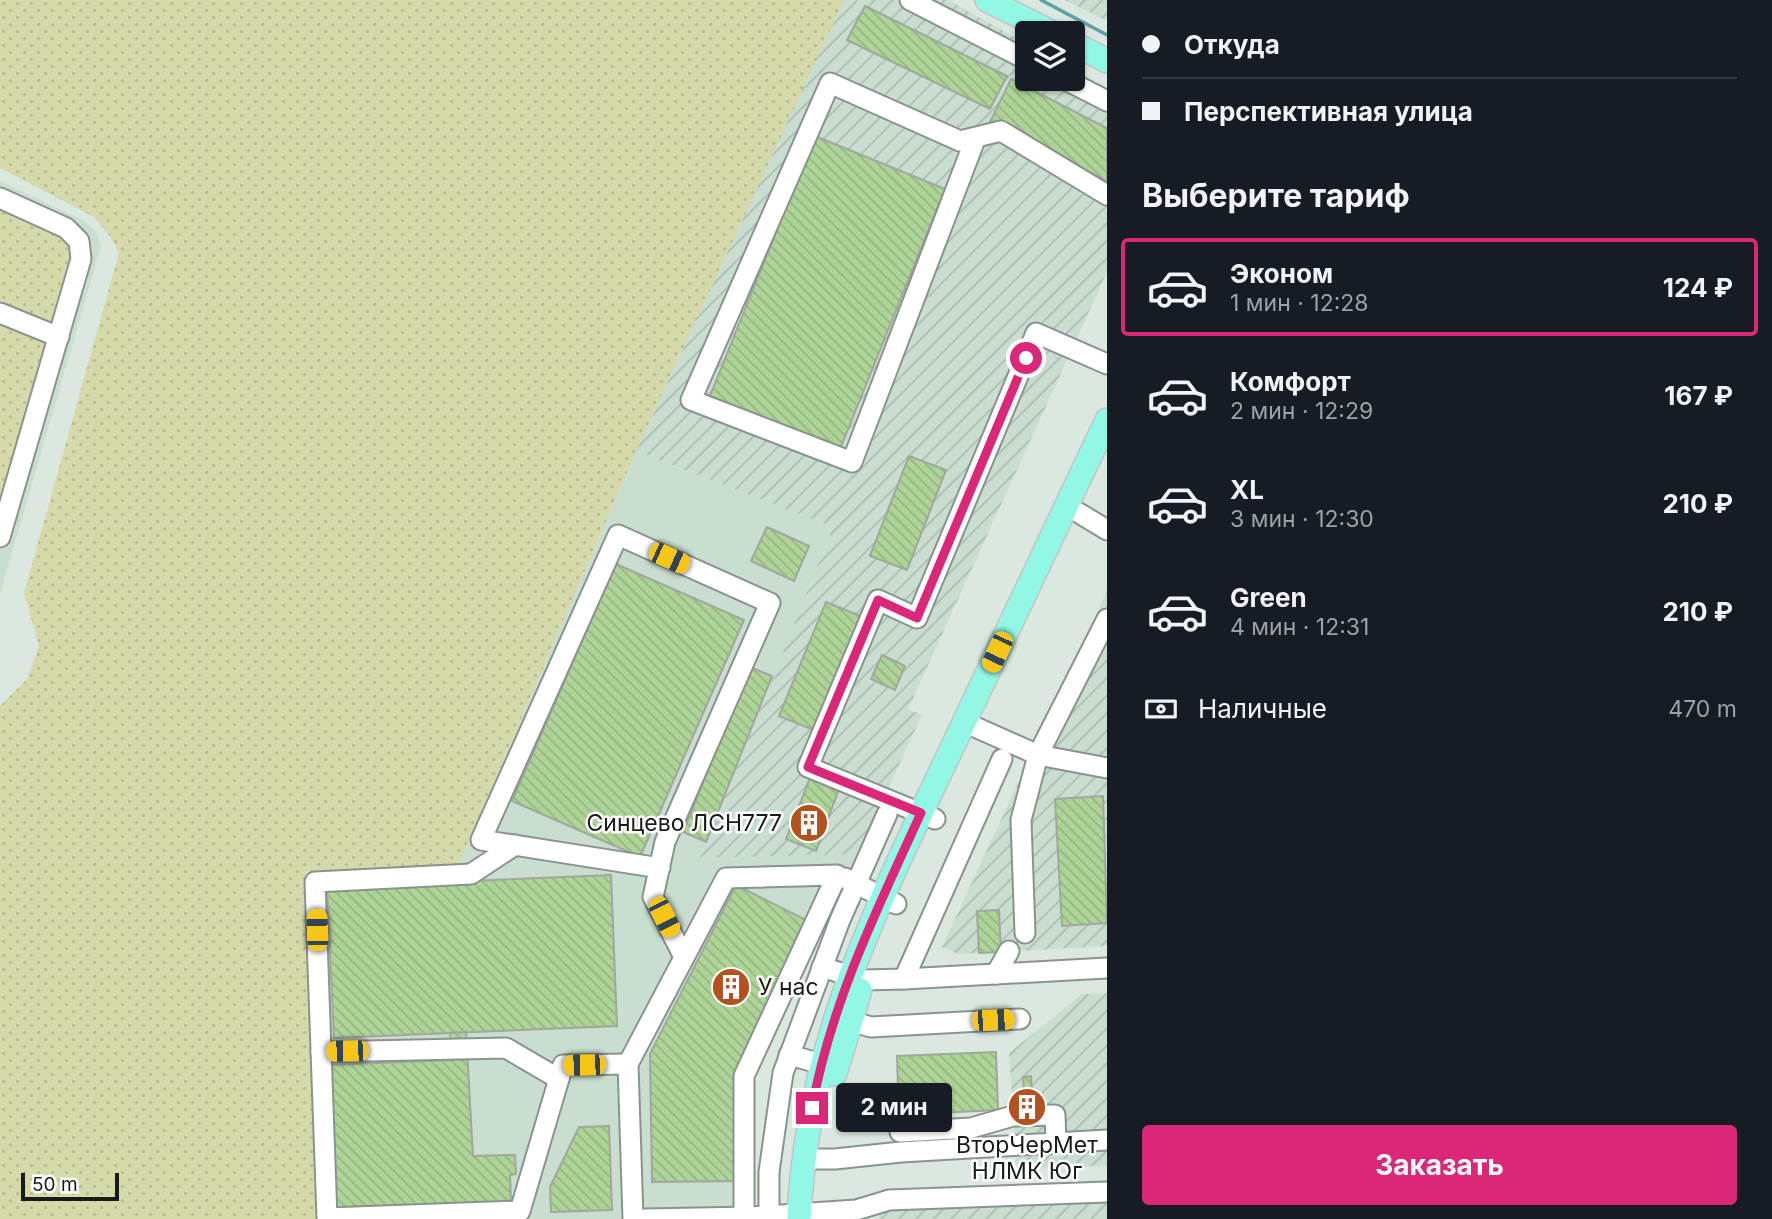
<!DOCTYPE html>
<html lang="ru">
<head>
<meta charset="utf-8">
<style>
	:root { --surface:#171b24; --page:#20242c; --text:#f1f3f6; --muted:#9ea1a6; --line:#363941; --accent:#db2777 }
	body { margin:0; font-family:Inter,sans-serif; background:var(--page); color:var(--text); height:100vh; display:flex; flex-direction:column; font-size:26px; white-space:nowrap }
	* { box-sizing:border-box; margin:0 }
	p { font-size:23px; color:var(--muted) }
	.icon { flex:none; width:38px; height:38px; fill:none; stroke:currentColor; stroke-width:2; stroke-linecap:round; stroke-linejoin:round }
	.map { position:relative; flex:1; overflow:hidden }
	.drawer { display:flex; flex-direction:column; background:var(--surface); width:665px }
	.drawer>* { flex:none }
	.hud { display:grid; align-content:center; height:154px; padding:0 35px; background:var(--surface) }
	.buttons { position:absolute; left:1015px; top:21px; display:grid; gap:14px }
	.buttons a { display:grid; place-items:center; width:70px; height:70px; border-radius:7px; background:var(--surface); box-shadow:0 2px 5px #0004; font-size:35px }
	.scale { position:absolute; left:21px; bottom:18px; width:98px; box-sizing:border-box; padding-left:7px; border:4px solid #181c19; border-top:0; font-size:19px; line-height:24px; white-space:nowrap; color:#181c19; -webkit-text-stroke:5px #fff; paint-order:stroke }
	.end { position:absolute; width:32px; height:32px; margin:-16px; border:9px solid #db2777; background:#fff; box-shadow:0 0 0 4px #fff }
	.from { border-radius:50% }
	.bubble { position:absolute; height:49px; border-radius:7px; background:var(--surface); box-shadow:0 2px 5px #0004; font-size:23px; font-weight:700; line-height:49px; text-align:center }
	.car { position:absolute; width:21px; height:42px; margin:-21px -10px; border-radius:9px; box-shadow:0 0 5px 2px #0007; background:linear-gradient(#f5c518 24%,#345 0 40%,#f5c518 0 76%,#345 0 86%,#f5c518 0) }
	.hud b { display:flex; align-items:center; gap:24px; height:66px; font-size:26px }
	.hud b+b { border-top:2px solid var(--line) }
	.hud i { width:18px; height:18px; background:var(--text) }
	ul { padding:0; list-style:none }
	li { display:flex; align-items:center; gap:21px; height:98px; margin:0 14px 10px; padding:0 21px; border:4px solid transparent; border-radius:7px }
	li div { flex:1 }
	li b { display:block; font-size:26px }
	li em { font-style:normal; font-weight:700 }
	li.selected { border-color:var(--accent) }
	li>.icon { width:63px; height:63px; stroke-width:1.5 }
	h2 { padding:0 35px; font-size:32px; line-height:84px }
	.pay { display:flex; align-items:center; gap:18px; height:77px; padding:0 35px; font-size:26px }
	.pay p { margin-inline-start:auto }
	.button { display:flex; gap:14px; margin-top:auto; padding:14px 35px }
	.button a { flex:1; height:80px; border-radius:7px; background:var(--accent); color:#fff; font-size:28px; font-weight:700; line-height:80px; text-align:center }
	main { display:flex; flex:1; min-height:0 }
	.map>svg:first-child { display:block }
	.built { fill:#c9ddd0 }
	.industrial { fill:url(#industrial-furrows) }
	.grass { fill:url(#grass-dots) }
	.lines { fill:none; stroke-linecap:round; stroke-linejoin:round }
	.stream { stroke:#5ca2a6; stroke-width:3.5 }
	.building { fill:url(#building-back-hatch); stroke:#a0a79c; stroke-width:2 }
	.minor-casing { stroke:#89948d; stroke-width:23 }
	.major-casing { stroke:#c3c4c3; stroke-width:26 }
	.minor { stroke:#fff; stroke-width:19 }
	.major { stroke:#93f7e6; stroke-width:23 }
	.route { stroke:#db2777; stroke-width:9 }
	.labels { text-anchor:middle; stroke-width:5; stroke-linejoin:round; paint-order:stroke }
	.poi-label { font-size:23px; fill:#181c19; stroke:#fff; text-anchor:end }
</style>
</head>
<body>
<main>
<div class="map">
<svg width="1107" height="1219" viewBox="0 0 1107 1219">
	<defs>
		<pattern id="industrial-furrows" width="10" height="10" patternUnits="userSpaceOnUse" patternTransform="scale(1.75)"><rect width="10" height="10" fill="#c9ddd0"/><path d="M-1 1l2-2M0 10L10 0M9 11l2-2" fill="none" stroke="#acbdb2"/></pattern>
		<pattern id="grass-dots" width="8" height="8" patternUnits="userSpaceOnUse" patternTransform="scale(1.75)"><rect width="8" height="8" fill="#d6daaa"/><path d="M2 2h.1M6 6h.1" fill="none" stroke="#b7ba92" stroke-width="1.8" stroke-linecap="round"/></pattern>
		<pattern id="building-back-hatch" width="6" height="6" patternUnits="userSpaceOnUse" patternTransform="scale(1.75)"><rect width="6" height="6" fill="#aed497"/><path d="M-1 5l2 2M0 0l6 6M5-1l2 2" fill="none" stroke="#95b582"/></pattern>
	</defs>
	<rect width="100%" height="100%" fill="#dbe8df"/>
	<!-- built -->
	<g class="built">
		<polygon points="0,181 84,221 96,232 101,246 0,594"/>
		<polygon points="636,451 833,527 700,858 858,854 771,1036 749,1089 751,1219 318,1219 305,872 459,864"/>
	</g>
	<!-- industrial -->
	<g class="industrial">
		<polygon points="843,0 948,0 1027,44 1027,79 1073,79 1073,69 1107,88 1107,272 908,709 922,715 858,854 700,858 833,527 636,451"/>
		<polygon points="1065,0 1107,0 1107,21"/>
		<polygon points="1107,591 1107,946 958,954 942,947"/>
		<polygon points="1107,993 1107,1166 1017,1168 1009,1053 1082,994"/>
		<polygon points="1107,1203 1107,1219 879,1219 878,1209"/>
	</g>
	<!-- grass -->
	<g class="grass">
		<polygon points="0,0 844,0 636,451 459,864 305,872 318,1219 0,1219 0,706 27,679 39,646 24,593 119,253 109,235 94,217 0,168"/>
		<polygon points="0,201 75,243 58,326 0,309"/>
		<polygon points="0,318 50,337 0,532"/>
	</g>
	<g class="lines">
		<!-- stream -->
		<polyline class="stream" points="1041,0 1107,35"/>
	</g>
	<!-- building -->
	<g class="building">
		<polygon points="865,6 1007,76 990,109 847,40"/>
		<polygon points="1011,79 1107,128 1107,181 990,122"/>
		<polygon points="815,136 945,189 840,449 710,396"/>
		<polygon points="909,456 946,470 907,570 870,556"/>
		<polygon points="767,527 809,546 794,581 751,561"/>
		<polygon points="616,564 744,620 640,857 512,801"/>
		<polygon points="826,602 863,617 816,731 779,716"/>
		<polygon points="882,655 905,666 895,690 871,679"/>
		<polygon points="750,667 772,676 706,842 683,832"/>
		<polygon points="810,778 839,789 816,851 786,839"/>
		<polygon points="1103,796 1107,923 1062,926 1055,799"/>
		<polygon points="611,875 617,1026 334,1038 327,887"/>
		<polygon points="736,885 808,921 737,1074 739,1181 652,1182 650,1054"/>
		<polygon points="999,910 1001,952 979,953 977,911"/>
		<polygon points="466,1032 473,1156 515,1155 516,1174 510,1175 511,1205 335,1212 328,1065 451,1060 450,1033"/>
		<polygon points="996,1052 998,1110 899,1115 897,1056"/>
		<polygon points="1031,1076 1032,1093 1024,1093 1023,1077"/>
		<polygon points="609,1126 612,1210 551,1212 550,1187 579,1127"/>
	</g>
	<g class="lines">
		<!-- minor casing -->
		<g class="minor-casing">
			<g id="minor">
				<polyline points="910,0 1027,60"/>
				<polyline points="1064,79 1107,101"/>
				<polyline points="976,137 852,462 691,400 830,83 960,141 1001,131 1107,195"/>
				<polyline points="0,198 66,228 79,241 81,259 0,537"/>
				<polyline points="0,313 59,337"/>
				<polyline points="1079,513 1107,530"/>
				<polyline points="964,722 1038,755 1107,768"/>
				<polyline points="935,819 808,767 878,600 917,618 1036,333 1107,364"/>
				<polyline points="515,845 471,874 315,882 327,1218 520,1211 563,1065 628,1064"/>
				<polyline points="660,868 481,840 618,535 770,603 665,842 653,897 684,957"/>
				<polyline points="845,878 896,904"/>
				<polyline points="1025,933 1021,820 1038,755 1107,619"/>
				<polyline points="822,967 863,980 904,979 1002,759"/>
				<polyline points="996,974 1009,951"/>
				<polyline points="904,979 1107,968"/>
				<polyline points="836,1017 871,1027 1020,1019"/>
				<polyline points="321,1052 506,1048 559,1079"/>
				<polyline points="789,1055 822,1064"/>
				<polyline points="900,1132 971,1128 1013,1116 1055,1115 1056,1142"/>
				<polyline points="804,1159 835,1159 901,1152 1107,1140"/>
				<polyline points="769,1216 769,1172 783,1073 840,920 887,814"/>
				<polyline points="633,1219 628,1064 726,878 837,875 744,1076 744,1217"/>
				<polyline points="644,1219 751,1217 856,1210 889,1200 1107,1192"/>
			</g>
		</g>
		<!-- major casing -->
		<g class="major-casing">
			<g id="major">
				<polyline points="987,0 1053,33"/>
				<polyline points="1073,43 1107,61"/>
				<polyline points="835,1074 860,990"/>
				<path d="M 799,1219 C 806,1043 878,905 951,750 C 1003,640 1055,530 1107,420"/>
			</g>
		</g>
		<!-- minor -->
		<use href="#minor" class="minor"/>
		<!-- major -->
		<use href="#major" class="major"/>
	</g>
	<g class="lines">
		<!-- route -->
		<path class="route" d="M 812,1108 C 831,1003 877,909 921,813 L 808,767 L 878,600 L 917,618 L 1026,358"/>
	</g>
	<!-- icons -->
	<defs>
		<g id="building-disc" transform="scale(2.0125)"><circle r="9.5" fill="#b5511f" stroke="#fff"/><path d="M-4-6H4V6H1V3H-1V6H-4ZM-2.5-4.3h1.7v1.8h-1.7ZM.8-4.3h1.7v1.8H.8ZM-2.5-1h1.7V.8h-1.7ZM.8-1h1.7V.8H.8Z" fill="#fff"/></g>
	</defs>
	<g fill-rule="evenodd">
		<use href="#building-disc" x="809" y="823"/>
		<use href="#building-disc" x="731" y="987"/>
		<use href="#building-disc" x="1027" y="1107"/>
	</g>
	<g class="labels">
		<!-- poi labels -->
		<g class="poi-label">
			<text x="782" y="831">Синцево ЛСН777</text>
			<text x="758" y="995" text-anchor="start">У нас</text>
			<text x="1027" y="1153" text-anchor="middle">ВторЧерМет<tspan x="1027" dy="26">НЛМК Юг</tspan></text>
		</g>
	</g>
</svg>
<div class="buttons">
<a><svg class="icon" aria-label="layers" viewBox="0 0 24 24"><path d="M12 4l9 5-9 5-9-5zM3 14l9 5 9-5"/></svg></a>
</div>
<div class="scale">50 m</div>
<i class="end from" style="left:1026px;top:358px"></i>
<i class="end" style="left:812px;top:1108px"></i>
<div class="bubble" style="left:836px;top:1083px;width:116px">2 мин</div>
<i class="car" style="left:669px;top:558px;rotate:114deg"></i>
<i class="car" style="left:997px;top:652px;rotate:205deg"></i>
<i class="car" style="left:664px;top:917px;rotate:153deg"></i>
<i class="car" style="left:317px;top:930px;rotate:358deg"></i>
<i class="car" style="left:993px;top:1020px;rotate:88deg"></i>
<i class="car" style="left:347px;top:1051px;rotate:269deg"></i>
<i class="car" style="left:584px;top:1065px;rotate:269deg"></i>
</div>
<section class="drawer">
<div class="hud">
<b><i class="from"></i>Откуда</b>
<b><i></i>Перспективная улица</b>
</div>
<h2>Выберите тариф</h2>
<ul>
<li class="selected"><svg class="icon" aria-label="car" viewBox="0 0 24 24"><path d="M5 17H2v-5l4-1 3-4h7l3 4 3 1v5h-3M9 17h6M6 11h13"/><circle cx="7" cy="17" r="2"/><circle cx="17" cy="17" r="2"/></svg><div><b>Эконом</b><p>1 мин · 12:28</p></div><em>124 ₽</em></li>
<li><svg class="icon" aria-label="car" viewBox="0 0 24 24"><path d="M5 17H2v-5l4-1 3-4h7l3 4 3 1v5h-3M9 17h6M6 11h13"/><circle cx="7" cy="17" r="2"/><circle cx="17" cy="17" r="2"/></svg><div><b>Комфорт</b><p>2 мин · 12:29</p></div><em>167 ₽</em></li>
<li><svg class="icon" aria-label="car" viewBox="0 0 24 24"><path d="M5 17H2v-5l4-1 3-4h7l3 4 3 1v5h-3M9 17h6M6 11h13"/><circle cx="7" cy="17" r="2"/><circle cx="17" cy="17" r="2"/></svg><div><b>XL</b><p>3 мин · 12:30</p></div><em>210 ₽</em></li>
<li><svg class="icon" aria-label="car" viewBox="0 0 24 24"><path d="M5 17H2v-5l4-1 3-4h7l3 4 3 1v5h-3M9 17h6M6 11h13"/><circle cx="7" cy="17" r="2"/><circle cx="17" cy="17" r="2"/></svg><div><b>Green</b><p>4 мин · 12:31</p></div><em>210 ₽</em></li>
</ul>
<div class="pay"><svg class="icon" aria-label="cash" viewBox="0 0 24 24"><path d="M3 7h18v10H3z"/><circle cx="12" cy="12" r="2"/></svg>Наличные<p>470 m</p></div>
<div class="button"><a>Заказать</a></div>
</section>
</main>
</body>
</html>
